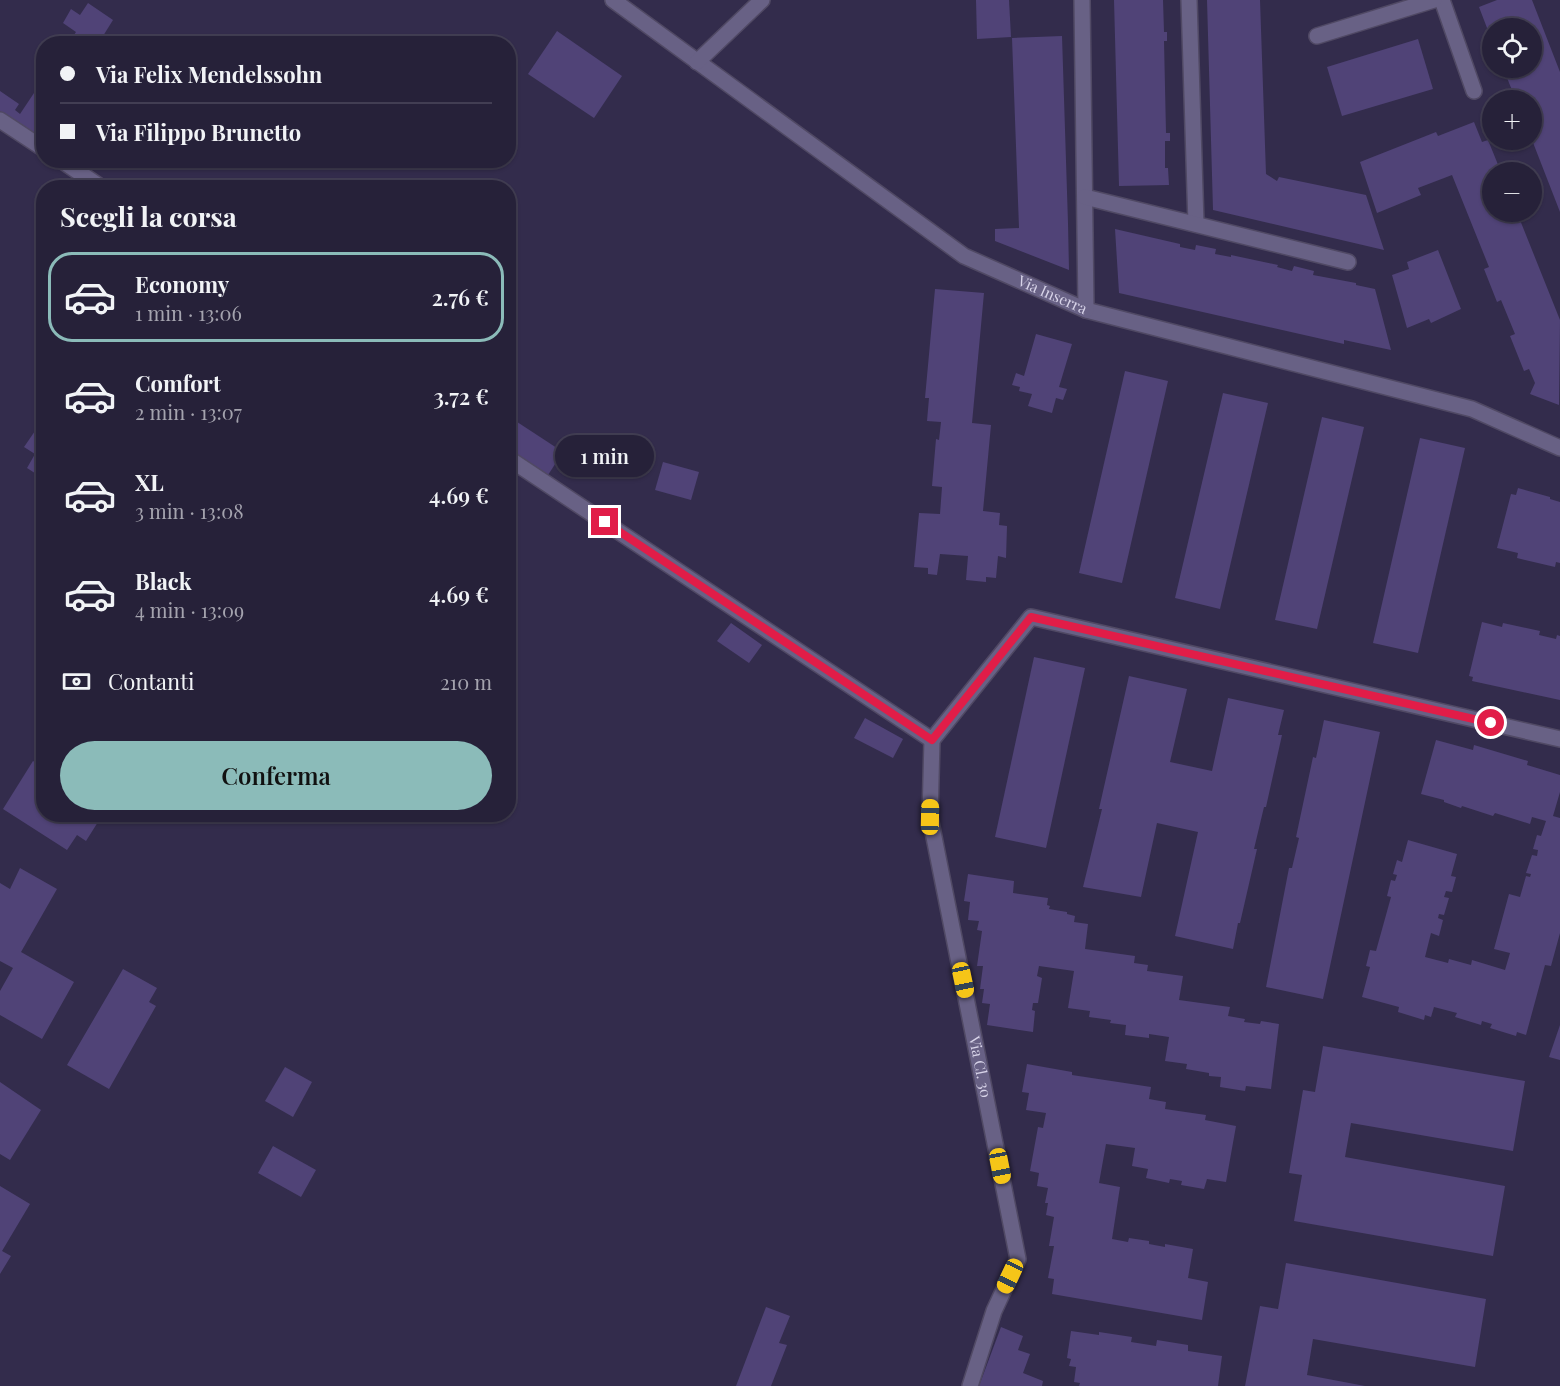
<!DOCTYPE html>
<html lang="it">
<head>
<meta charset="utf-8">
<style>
	:root { --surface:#262139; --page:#2e2941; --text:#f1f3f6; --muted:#a4a3ae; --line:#423e53; --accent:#8bbbb9 }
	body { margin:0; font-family:"Playfair Display",serif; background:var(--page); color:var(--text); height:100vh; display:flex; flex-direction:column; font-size:22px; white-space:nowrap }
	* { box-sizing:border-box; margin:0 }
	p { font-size:20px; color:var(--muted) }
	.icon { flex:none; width:33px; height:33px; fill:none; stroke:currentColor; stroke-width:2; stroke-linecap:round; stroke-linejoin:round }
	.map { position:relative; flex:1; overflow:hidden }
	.side { position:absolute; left:36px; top:180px; width:480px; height:642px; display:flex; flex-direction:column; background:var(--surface); border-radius:24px; box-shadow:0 2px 4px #0004,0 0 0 2px var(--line) }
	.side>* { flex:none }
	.hud { position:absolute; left:36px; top:36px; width:480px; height:132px; border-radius:24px; box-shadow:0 2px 4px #0004,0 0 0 2px var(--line); display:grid; align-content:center; height:132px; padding:0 24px; background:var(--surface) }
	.buttons { position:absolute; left:1482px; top:18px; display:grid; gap:12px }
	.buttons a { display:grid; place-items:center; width:60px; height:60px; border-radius:50%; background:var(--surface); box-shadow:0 2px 4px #0004,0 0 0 2px var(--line); font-size:30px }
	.end { position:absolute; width:27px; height:27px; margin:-14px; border:8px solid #e11d48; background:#fff; box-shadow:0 0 0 3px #fff }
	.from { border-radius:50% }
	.bubble { position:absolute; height:42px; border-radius:21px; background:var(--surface); box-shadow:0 2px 4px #0004,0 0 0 2px var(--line); font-size:20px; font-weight:600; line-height:42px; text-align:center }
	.car { position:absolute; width:18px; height:36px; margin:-18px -9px; border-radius:8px; box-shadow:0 0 4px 2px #0007; background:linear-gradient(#f5c518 24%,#345 0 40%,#f5c518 0 76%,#345 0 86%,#f5c518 0) }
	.hud b { display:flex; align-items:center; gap:21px; height:57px; font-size:22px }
	.hud b+b { border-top:2px solid var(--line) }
	.hud i { width:15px; height:15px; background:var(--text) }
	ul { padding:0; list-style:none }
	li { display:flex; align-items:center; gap:18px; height:90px; margin:0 12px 9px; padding:0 12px; border:3px solid transparent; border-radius:24px }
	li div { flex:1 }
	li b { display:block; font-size:22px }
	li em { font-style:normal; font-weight:600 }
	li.current { border-color:var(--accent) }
	li>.icon { width:54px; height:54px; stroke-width:1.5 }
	h2 { padding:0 24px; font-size:27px; line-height:72px }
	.pay { display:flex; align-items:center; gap:15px; height:66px; padding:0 24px; font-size:22px }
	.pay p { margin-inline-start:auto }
	.button { display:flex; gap:12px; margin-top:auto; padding:12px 24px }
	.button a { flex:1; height:69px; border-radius:36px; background:var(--accent); color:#111; font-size:24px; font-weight:600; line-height:69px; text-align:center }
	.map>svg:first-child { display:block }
	.building { fill:#504377 }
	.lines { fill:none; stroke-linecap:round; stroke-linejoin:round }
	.minor-casing { stroke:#504964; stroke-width:18 }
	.minor { stroke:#686185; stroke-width:15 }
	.route { stroke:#e11d48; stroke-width:8 }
	.labels { text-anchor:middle; stroke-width:5; stroke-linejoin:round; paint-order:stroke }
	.street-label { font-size:15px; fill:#d7d3e8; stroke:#292241 }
</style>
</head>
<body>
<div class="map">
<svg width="1560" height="1386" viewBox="0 0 1560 1386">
	<rect width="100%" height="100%" fill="#332c4c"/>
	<!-- building -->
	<g class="building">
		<polygon points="976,0 1009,0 1011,37 977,39"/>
		<polygon points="1114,0 1163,0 1164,32 1167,32 1167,41 1164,41 1166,133 1170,133 1170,141 1165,141 1165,168 1168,168 1169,185 1119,186"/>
		<polygon points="1207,0 1260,0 1266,174 1277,181 1279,177 1366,195 1384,250 1213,210"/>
		<polygon points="1497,0 1532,0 1560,72 1560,212 1532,140 1532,100 1516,100 1503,68 1532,68 1532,28 1492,28 1492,41 1479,7"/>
		<polygon points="88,3 113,20 98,44 68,44 76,32 63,23 71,9 80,15"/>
		<polygon points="557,31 622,76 594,118 528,74"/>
		<polygon points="1062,36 1068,223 1069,270 995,241 995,229 1019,228 1012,38"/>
		<polygon points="1418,39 1433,89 1342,116 1327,67"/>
		<polygon points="44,56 44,78 34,71"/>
		<polygon points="44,78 44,123 36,135 0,111 0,91 19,104 15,110 20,114"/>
		<polygon points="1474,122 1482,142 1488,140 1501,172 1492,172 1492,212 1510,212 1514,222 1520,220 1560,320 1559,405 1530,394 1535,383 1529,369 1524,371 1510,336 1515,334 1501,300 1497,302 1484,269 1489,267 1452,175 1418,188 1421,195 1377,213 1360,162 1436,132 1438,136"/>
		<polygon points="1115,229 1180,244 1180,247 1195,250 1196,245 1216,249 1215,254 1231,257 1231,255 1278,265 1277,267 1292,271 1294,266 1314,271 1313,275 1356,283 1356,285 1375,289 1391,350 1344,340 1344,344 1119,293"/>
		<polygon points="1438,250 1461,309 1431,323 1429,319 1407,328 1392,275 1409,269 1407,262"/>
		<polygon points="935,289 984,293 972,423 991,425 983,511 1000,513 999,525 1007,526 1006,558 998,556 996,578 986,577 986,582 966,580 968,556 940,554 937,575 928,574 928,568 914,567 919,513 940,514 942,487 932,486 936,439 939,440 941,422 927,421 929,398 925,398"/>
		<polygon points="1036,334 1072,344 1059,387 1067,389 1063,400 1056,398 1052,413 1028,406 1032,394 1019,391 1020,387 1012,385 1016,373 1024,376"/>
		<polygon points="1125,371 1168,381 1122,583 1079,573"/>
		<polygon points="1223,393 1268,403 1220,609 1175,598"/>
		<polygon points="508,416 563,452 548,475 508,451"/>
		<polygon points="1322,417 1364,427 1317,629 1275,620"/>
		<polygon points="35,431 44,436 44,479 27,468 35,454 24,447"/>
		<polygon points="1420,438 1465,448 1418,653 1373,643"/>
		<polygon points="663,462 699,472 691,500 655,490"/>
		<polygon points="1518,488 1550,497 1550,499 1560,502 1560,563 1556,562 1555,567 1517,558 1518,553 1497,548 1511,494 1516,495"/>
		<polygon points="1482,622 1502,627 1503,623 1540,631 1539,635 1556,639 1557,635 1560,636 1560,700 1472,681 1473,677 1469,676"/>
		<polygon points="731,623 762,645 749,663 717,641"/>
		<polygon points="1034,657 1085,668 1046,848 995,837"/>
		<polygon points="1129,676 1187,689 1170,762 1212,771 1228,698 1284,710 1278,735 1282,735 1266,807 1264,807 1254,849 1257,849 1240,923 1238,923 1233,949 1175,936 1198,832 1157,823 1141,897 1083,887 1102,809 1099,809"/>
		<polygon points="865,718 903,739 893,758 854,738"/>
		<polygon points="1324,720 1380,732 1323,999 1266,987 1289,868 1292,868 1299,838 1296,837 1313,757 1316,758"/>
		<polygon points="1436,740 1473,750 1474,745 1528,761 1527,765 1560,775 1560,792 1553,816 1560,818 1560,933 1551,966 1545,965 1526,1035 1517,1032 1516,1036 1490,1028 1492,1024 1482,1021 1481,1025 1455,1017 1457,1013 1434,1007 1431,1017 1425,1015 1424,1020 1398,1012 1399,1007 1362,997 1370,967 1366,966 1370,950 1376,951 1391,897 1387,896 1391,880 1395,881 1397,875 1393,874 1397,860 1402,862 1408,840 1457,854 1451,876 1456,877 1452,892 1446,891 1444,897 1449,898 1444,915 1439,914 1438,918 1443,920 1439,936 1431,933 1425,957 1448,963 1449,959 1471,965 1472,960 1505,970 1510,953 1494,949 1509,894 1520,897 1526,876 1530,877 1531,874 1526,873 1532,855 1537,856 1538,850 1533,849 1537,835 1541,836 1546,821 1532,817 1530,824 1495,813 1493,816 1462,806 1461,808 1444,802 1444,800 1421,794"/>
		<polygon points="33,761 44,768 44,814 103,814 86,841 77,835 67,850 3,809"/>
		<polygon points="20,868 57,889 21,952 74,982 42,1039 0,1015 0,991 13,968 0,961 0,883 10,889"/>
		<polygon points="968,874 1014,881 1013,893 1048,898 1047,905 1050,906 1049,909 1067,912 1067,914 1075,916 1074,922 1088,924 1085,949 1135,956 1134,963 1148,965 1147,971 1183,976 1179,1000 1230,1007 1228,1016 1245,1019 1244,1022 1260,1024 1261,1021 1279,1024 1271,1089 1246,1086 1245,1091 1220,1087 1221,1077 1209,1076 1209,1073 1186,1069 1187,1064 1165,1061 1169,1037 1149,1034 1149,1038 1125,1035 1126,1025 1110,1023 1111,1020 1089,1017 1090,1011 1068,1008 1074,971 1039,966 1037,976 1042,978 1038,1003 1033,1003 1032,1010 1035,1011 1033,1032 987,1025 990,1004 982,1003 984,989 980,989 983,966 977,966 982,931 977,930 979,921 968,920 970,902 964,901"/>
		<polygon points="123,969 157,988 149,1002 156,1006 109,1089 67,1065"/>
		<polygon points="1560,1025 1560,1060 1549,1057"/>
		<polygon points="1323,1046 1525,1081 1513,1151 1351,1123 1345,1157 1505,1186 1493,1256 1294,1221 1302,1175 1289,1173 1303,1090 1315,1092"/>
		<polygon points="1027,1064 1072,1072 1072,1075 1151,1087 1149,1099 1166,1102 1165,1109 1206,1115 1205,1120 1236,1126 1226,1182 1207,1179 1204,1189 1181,1185 1182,1181 1170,1179 1169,1183 1146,1178 1148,1169 1132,1166 1135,1148 1106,1144 1099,1183 1120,1187 1112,1239 1128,1242 1129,1238 1149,1241 1149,1244 1165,1247 1165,1244 1193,1249 1188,1278 1208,1282 1202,1320 1052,1294 1054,1279 1048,1278 1054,1246 1049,1246 1054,1217 1046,1215 1048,1203 1045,1203 1048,1188 1037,1186 1039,1173 1030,1171 1038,1127 1043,1128 1046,1113 1026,1110 1029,1093 1022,1092"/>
		<polygon points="285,1067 312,1082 293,1117 265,1101"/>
		<polygon points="0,1082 41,1110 10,1160 0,1154"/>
		<polygon points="273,1146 316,1170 301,1197 258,1173"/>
		<polygon points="0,1186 30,1204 2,1251 11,1256 0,1274"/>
		<polygon points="1286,1263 1486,1299 1475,1367 1313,1339 1307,1375 1365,1386 1245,1386 1260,1306 1278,1309"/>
		<polygon points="766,1307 790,1316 779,1343 787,1345 771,1386 736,1386"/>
		<polygon points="1001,1327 1023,1336 1018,1350 1030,1354 1023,1373 1043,1381 1042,1386 979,1386"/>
		<polygon points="1071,1331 1099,1335 1099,1332 1132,1337 1131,1342 1156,1346 1157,1340 1188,1345 1188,1351 1222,1356 1218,1386 1079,1386 1080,1383 1074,1382 1076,1367 1069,1366 1071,1359 1067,1358"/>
	</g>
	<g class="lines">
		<!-- minor casing -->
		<g class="minor-casing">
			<g id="minor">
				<path id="s1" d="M 613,0 L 964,256 L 1086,310 L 1472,409 L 1560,448"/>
				<polyline points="1082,0 1086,310"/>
				<polyline points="1189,0 1196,224"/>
				<polyline points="1442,0 1474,91"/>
				<polyline points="1317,36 1434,0"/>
				<polyline points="697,62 762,0"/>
				<polyline points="0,120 44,149"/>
				<polyline points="61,160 102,188"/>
				<polyline points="1085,197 1348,262"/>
				<polyline points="508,458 932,740"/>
				<polyline points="932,740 1031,617 1560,739"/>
				<path id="s2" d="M 932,740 L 930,817 L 1018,1259 L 994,1311 L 970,1386"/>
			</g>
		</g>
		<!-- minor -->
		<use href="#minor" class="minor"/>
	</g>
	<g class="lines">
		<!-- route -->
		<polyline class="route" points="605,522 932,740 1031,617 1491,723"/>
	</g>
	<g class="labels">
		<!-- street labels -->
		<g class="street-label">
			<text dy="5" stroke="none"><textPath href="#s1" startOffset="531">Via Inserra</textPath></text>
			<text dy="5" stroke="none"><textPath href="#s2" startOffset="332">Via Cl. 30</textPath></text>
		</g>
	</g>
</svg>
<div class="buttons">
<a><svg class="icon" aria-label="locate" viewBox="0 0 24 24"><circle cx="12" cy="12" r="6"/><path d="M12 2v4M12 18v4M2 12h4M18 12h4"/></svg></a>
<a>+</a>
<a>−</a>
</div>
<i class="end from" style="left:1491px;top:723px"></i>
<i class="end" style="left:605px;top:522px"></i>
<div class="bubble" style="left:555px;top:435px;width:99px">1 min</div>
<i class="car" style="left:930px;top:817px;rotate:1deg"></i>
<i class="car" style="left:963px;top:980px;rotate:168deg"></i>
<i class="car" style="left:1000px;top:1166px;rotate:169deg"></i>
<i class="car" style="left:1010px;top:1276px;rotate:205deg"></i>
<div class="hud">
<b><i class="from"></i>Via Felix Mendelssohn</b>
<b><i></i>Via Filippo Brunetto</b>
</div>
<section class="side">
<h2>Scegli la corsa</h2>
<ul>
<li class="current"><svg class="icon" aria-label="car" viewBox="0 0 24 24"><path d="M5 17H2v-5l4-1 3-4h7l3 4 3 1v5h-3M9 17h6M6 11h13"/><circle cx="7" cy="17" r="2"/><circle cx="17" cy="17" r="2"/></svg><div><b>Economy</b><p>1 min · 13:06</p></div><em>2.76 €</em></li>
<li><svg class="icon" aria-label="car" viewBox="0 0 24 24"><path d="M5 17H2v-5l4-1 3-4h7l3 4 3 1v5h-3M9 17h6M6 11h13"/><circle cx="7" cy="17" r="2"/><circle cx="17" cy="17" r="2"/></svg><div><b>Comfort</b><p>2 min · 13:07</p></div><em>3.72 €</em></li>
<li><svg class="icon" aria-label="car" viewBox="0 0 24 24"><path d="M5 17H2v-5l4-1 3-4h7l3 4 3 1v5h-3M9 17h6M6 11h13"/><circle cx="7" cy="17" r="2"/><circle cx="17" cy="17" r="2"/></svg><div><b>XL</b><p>3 min · 13:08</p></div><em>4.69 €</em></li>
<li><svg class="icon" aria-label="car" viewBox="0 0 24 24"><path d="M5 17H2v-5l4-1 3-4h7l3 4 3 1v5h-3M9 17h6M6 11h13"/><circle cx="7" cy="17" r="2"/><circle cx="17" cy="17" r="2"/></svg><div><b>Black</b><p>4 min · 13:09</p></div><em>4.69 €</em></li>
</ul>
<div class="pay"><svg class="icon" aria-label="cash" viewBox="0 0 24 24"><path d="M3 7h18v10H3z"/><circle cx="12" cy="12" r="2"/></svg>Contanti<p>210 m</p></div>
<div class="button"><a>Conferma</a></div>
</section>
</div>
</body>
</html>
